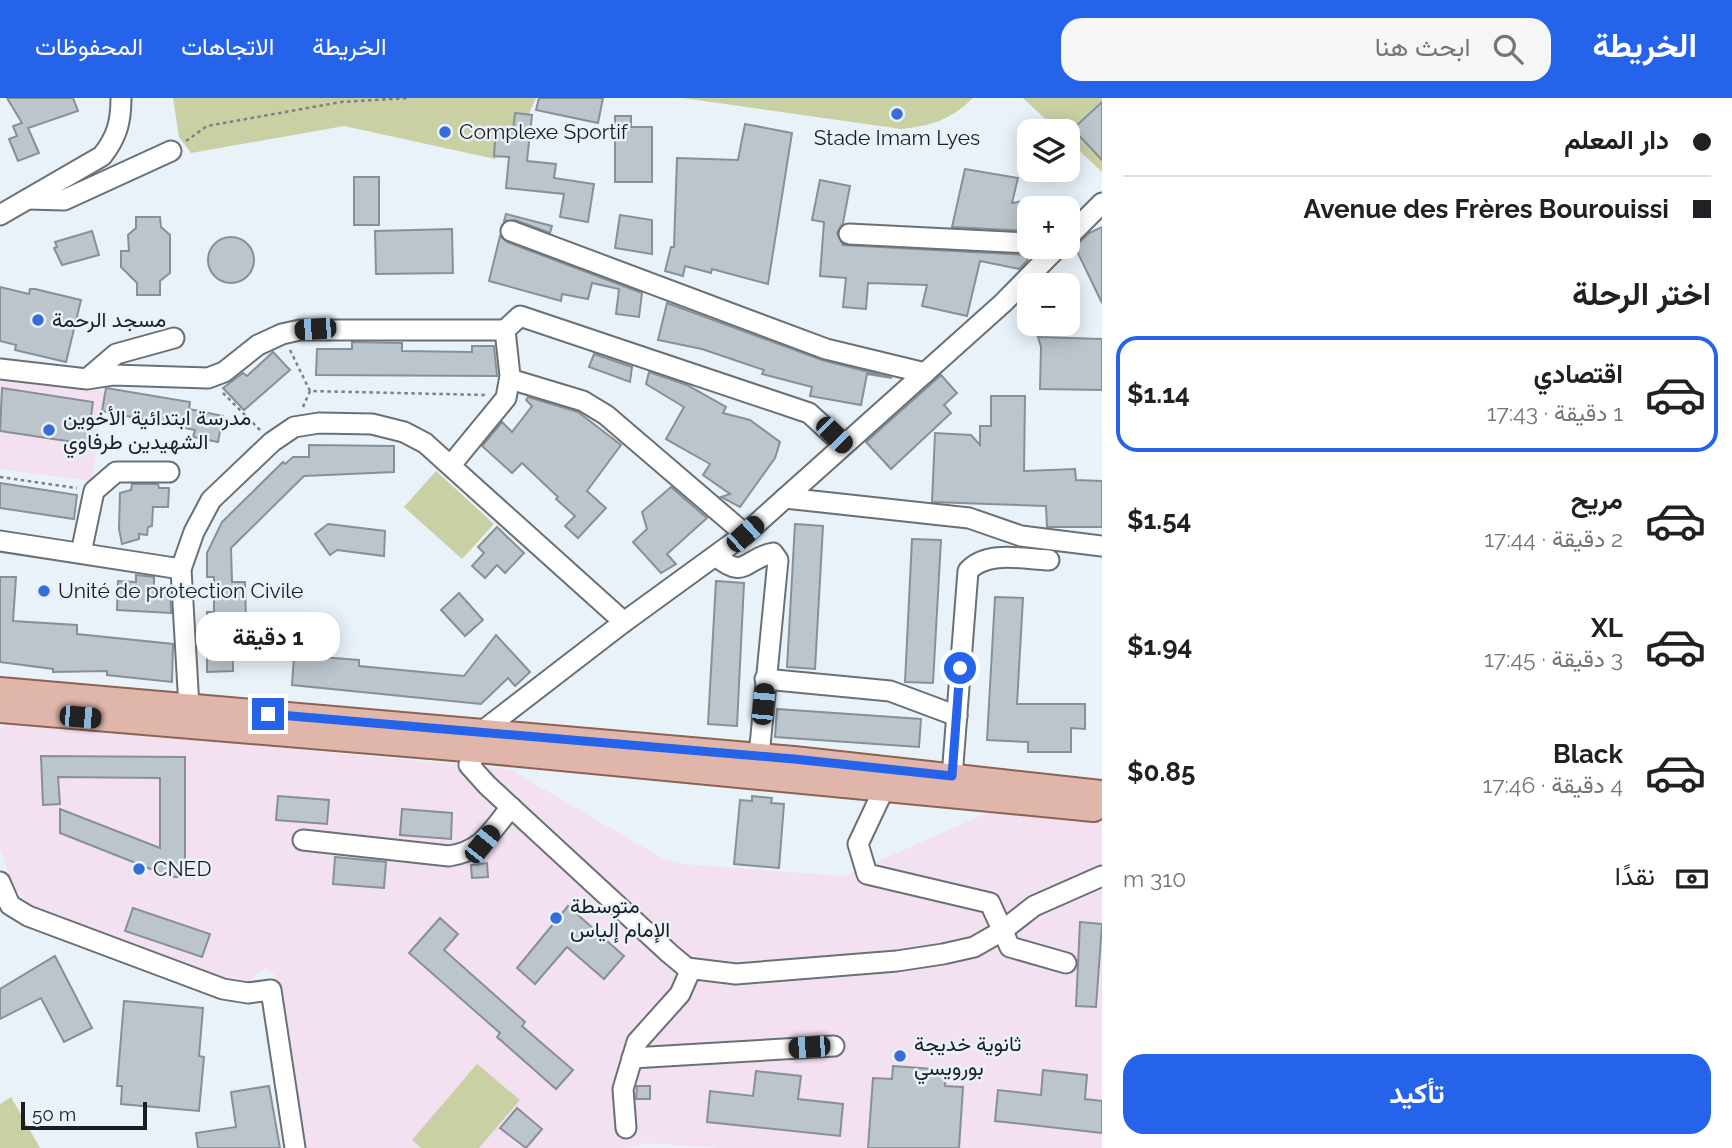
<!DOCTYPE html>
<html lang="ar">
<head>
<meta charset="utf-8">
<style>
	:root { --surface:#fff; --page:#f6f6f6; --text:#202124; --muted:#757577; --line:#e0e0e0; --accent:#2563eb }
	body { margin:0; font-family:Raleway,Vazirmatn,sans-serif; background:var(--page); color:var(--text); direction:rtl; height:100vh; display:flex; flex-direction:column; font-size:26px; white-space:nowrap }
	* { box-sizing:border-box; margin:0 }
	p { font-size:23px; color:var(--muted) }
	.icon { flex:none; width:38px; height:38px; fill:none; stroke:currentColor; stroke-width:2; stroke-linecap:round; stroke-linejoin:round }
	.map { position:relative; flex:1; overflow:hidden; direction:ltr }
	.side { display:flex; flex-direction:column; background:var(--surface); width:630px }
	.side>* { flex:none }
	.top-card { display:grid; align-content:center; height:154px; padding:0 21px; background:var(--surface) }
	.fabs { position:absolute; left:1017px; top:21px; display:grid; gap:14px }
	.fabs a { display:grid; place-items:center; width:63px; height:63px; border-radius:14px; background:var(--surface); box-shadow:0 4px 18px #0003; font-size:35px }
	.scale { position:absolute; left:21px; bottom:18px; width:126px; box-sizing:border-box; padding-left:7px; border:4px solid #1b1e20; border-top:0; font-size:19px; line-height:24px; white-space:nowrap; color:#1b1e20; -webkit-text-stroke:5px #e9f2f9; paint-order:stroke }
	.end { position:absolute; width:32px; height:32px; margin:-16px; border:9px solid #2563eb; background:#fff; box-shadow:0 0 0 4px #fff }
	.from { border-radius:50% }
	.bubble { position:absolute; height:49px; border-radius:21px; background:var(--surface); box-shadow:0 4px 18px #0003; font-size:23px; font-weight:700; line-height:49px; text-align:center; direction:rtl }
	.car { position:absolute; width:21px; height:42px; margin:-21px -10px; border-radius:9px; box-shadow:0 0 5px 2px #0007; background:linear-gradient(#222 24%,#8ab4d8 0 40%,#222 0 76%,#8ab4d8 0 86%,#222 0) }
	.top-card b { display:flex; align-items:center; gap:24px; height:66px; font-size:26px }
	.top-card b+b { border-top:2px solid var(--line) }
	.top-card i { width:18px; height:18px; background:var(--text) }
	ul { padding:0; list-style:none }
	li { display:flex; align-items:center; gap:21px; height:116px; margin:0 14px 10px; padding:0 7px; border:4px solid transparent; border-radius:21px }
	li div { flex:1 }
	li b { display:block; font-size:26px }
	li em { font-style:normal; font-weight:700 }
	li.active { border-color:var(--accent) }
	li>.icon { width:63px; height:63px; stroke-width:1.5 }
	h2 { padding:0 21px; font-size:32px; line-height:84px }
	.pay { display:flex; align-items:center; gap:18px; height:77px; padding:0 21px; font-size:26px }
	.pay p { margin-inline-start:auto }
	.primary-button { display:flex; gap:14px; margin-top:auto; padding:14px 21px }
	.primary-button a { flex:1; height:80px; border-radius:21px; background:var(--accent); color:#fff; font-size:28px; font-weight:700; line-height:80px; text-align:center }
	header { display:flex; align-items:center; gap:42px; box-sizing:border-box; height:98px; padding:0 35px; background:var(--accent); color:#fff }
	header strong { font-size:33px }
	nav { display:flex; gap:38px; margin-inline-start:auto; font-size:24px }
	.search { width:490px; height:63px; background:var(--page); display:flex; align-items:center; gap:18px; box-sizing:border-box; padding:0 24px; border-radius:21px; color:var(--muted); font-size:26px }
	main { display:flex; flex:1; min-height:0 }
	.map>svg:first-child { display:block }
	.education { fill:#f3e0f0 }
	.green { fill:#c9d0a4 }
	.building { fill:#bcc5cc; stroke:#879096; stroke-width:2 }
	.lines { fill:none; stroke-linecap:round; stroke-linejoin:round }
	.minor-casing { stroke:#697177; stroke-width:23 }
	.major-casing { stroke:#8c6253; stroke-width:28 }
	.path { stroke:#7a8084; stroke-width:2.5; stroke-dasharray:3.5 3.5; stroke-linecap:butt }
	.minor { stroke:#fff; stroke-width:19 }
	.major { stroke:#dfb6a9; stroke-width:24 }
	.route { stroke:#2563eb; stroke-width:9 }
	.poi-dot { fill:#386cdb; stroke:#e9f2f9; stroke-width:2.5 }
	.labels { text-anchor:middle; stroke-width:5; stroke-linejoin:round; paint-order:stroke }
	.poi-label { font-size:21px; fill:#1b1e20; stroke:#e9f2f9; text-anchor:start }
</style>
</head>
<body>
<header>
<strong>الخريطة</strong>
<div class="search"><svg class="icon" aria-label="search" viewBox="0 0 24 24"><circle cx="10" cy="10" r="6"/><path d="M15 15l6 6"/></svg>ابحث هنا</div>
<nav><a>الخريطة</a><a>الاتجاهات</a><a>المحفوظات</a></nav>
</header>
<main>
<section class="side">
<div class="top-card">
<b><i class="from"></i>دار المعلم</b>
<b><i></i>Avenue des Frères Bourouissi</b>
</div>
<h2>اختر الرحلة</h2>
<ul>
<li class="active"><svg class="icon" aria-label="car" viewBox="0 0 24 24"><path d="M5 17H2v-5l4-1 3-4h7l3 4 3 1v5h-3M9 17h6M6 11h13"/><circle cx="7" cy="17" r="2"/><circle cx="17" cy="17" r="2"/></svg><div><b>اقتصادي</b><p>1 دقيقة · 17:43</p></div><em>$1.14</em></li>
<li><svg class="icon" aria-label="car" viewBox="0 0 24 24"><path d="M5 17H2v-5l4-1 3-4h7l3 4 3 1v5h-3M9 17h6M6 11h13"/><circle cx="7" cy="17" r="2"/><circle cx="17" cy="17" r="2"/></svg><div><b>مريح</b><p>2 دقيقة · 17:44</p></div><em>$1.54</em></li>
<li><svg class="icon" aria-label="car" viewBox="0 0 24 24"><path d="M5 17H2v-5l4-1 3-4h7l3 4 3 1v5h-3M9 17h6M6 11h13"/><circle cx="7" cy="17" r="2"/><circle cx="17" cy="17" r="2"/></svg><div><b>XL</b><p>3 دقيقة · 17:45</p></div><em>$1.94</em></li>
<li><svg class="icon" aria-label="car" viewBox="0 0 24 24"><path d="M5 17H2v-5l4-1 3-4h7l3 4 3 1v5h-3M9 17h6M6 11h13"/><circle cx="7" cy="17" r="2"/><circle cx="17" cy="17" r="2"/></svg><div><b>Black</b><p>4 دقيقة · 17:46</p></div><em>$0.85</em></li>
</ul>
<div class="pay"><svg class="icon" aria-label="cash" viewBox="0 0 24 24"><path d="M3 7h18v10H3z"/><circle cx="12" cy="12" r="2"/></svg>نقدًا<p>310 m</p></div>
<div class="primary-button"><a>تأكيد</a></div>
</section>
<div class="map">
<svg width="1102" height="1050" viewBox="0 0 1102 1050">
	<rect width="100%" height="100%" fill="#e9f2f9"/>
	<!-- education -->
	<g class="education">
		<polygon points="0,279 104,293 92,383 0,371"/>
		<polygon points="7,625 509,671 660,759 682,766 845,778 987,715 1102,725 1102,1050 720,1050 645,1045 625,1050 302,1050 274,876 265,870 246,886 214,878 30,806 14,790 0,752 0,631"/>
	</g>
	<!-- green -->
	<g class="green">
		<polygon points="173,0 536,0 514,50 495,61 344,28 191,55 179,39"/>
		<path d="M 683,0 L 973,0 C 949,23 933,27 901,31 Z"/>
		<polygon points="1023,0 1102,0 1102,74 1068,42 1068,33 1058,33"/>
		<polygon points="436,373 494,426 462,461 404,409"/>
		<polygon points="477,966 520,1002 479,1050 421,1050 412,1042"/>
		<polygon points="11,999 40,1050 0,1050 0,1006"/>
	</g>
	<!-- building -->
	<g class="building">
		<polygon points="7,0 73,0 78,13 28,30 39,55 18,63 9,41 17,38 13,28 22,25"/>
		<polygon points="539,0 603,0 598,25 536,12"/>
		<polygon points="1102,4 1102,62 1073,31"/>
		<polygon points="515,15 532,17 527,63 556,66 554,80 594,86 588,124 560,119 564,96 506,90 509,59 494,58 496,30 513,32"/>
		<polygon points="615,18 631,18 631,29 652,29 652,84 615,84"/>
		<polygon points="745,26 792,35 768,186 712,171 711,175 685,168 683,178 665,173 671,149 674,149 677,60 738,62"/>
		<polygon points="965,71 1018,80 1012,105 1029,102 1029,133 952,129"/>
		<rect x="354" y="79" width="25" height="48"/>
		<polygon points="820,82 850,88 843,125 837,135 843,147 1029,157 1027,163 1019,171 980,163 967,218 922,208 927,187 868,185 866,211 843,209 846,180 820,178 824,124 812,122"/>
		<polygon points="506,116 552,128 550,135 515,122 504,123"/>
		<polygon points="620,117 652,122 652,156 615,150"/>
		<polygon points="136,119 160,119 161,129 170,137 170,175 160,183 160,197 137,197 137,185 121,169 121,153 129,153 128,137 136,130"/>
		<polygon points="1102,129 1102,205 1075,149 1089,135"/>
		<polygon points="452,131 453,175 376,176 375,133"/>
		<polygon points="92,133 99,157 62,167 54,150 57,149 55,144"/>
		<polygon points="500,138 507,144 642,195 639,219 616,216 619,191 592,185 588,201 562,196 561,203 489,183"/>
		<circle cx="231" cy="162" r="23"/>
		<polygon points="0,189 29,196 30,191 35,191 81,202 66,264 15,252 16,247 0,243"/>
		<polygon points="667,205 822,262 892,280 867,276 861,307 810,298 812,289 762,276 764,272 702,251 658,242"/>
		<polygon points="1038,239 1102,241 1102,292 1040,291 1041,249"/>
		<polygon points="352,244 402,245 402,253 472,254 472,248 494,248 497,278 316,277 317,251 352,251"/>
		<polygon points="273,254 290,272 244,312 223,290 243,275 247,278"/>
		<polygon points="594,256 632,269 630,284 589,269"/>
		<polygon points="649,274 687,287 726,309 723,315 750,322 780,344 775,360 740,409 721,399 730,396 703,377 710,366 666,341 684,309 646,286"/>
		<polygon points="941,277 957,295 944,307 951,315 891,371 866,344"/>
		<polygon points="2,290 93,304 87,346 0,333"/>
		<polygon points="106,290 190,304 189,311 223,318 218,344 193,339 195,332 102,313"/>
		<polygon points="991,298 1025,298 1024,373 1075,371 1076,382 1102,383 1102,429 1047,429 1046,408 932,404 935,335 971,337 980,347 980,328 991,328"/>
		<polygon points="528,299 578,314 621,347 587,393 606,410 578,440 565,428 575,418 556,401 558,399 522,365 512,375 482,348 502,324 512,334 532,308 526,302"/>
		<polygon points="309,347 394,348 394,374 304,378 231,450 232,484 245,484 246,522 232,522 233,573 207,574 207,514 214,514 214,479 207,479 207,455 222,424 283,364 285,366 293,359 309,359"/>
		<polygon points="0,385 77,397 74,421 0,410"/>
		<polygon points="132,386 158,386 159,390 169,390 168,409 153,409 152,428 148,429 147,437 139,436 139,441 122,446 119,431 120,395 131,392"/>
		<polygon points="671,389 707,420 667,456 676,466 661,475 633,444 647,431 642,414"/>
		<polygon points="328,426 385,433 384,458 337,452 330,457 315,436"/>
		<polygon points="795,426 823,428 815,571 787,569"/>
		<polygon points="497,429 524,455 505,475 497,467 485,480 472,468 484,455 478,449"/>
		<polygon points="912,441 941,442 933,585 905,584"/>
		<polygon points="136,477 154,479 154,489 170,489 171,515 117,512 118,483 136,484"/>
		<polygon points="0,479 16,479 13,523 77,527 77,536 173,546 172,584 107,577 107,573 53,574 53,571 0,564"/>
		<polygon points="716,483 744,485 737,628 708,626"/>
		<polygon points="459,495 483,522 465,538 441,512"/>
		<polygon points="995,499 1023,500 1017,606 1085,606 1085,631 1071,630 1071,654 1028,654 1028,644 987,642"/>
		<polygon points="305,525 322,527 320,559 359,562 359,568 464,578 496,537 530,574 515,588 508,580 481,606 292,587 296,531 304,532"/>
		<polygon points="777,611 921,621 919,649 775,639"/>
		<polygon points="41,658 185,659 185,779 171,779 60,735 60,711 160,750 160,680 58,679 60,706 43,707"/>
		<polygon points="278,698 329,702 327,726 276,722"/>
		<polygon points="752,698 772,700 771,705 784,706 779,770 734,766 740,702 752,703"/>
		<polygon points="402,711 452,715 451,741 400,737"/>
		<polygon points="335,759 386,764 384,790 333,786"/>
		<polygon points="487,765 488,779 472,780 471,767"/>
		<polygon points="568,808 624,858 604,881 567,849 535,886 517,870"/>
		<polygon points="133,810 210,836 202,859 125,833"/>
		<polygon points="440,820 458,836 444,852 525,924 522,928 573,972 556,991 497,939 500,935 409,855"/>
		<polygon points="1080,824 1102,826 1096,909 1076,908"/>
		<polygon points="55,858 92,930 64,944 41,900 0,921 0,891"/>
		<polygon points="124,903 203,910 199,958 204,959 199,1013 121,1006 122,988 117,988"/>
		<polygon points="893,968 946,972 945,988 963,989 959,1050 868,1050 873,980 892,981"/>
		<polygon points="1043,972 1087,977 1085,1001 1102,1003 1102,1035 995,1023 998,992 1041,997"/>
		<polygon points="756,973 801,978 798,1001 843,1006 840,1038 707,1024 710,993 753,998"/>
		<polygon points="269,988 280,1050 198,1050 196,1035 236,1029 231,994"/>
		<polygon points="637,988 650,988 650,1001 636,1001"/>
		<polygon points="517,1010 542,1031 526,1050 500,1030"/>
	</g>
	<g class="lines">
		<!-- minor casing -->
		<g class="minor-casing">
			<g id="minor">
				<polyline points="28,101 64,102 171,53"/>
				<path d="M 0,117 L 102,58 C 117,39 121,24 121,0"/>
				<polyline points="511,133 826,251 925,275"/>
				<polyline points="849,136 1029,145"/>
				<polyline points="1068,139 1102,105"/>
				<polyline points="1058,149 1003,205 745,436 624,524 481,634 478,652 469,667 487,687 669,855 687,870 736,876 897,863 943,856 974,849 1002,833 1034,808 1102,778"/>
				<polyline points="0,271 87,281 113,277 208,280 224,274 258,247 282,236 300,232 505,232"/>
				<polyline points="88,280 116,256 174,240"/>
				<polyline points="510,281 583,303 606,317 745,436"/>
				<polyline points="451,367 506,300 510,278 505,232 520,218 809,315 844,347"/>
				<polyline points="785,400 969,420 1021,438 1102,448"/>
				<polyline points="0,443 181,471"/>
				<polyline points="81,455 94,393 116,374 169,374"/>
				<path d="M 716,458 C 745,483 745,460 773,455 L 778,462 L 759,658"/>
				<polyline points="765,581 890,593 957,618"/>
				<polyline points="189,609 181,471 194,434 211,402 272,344 294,329 319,325 372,326 404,334 425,345 624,524"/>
				<path d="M 952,679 L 968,473 C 987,452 1023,461 1049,462"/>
				<polyline points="884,691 858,746 867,776 990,805 1010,849 1066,865"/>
				<path d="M 303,742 L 449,758 C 482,753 491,734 511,709"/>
				<polyline points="0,784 10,807 28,818 223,891 248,895 271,892 295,1050"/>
				<polyline points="632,960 834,948"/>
				<polyline points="626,1030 623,991 637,944 680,896 691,871"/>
			</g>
		</g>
		<!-- major casing -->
		<g class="major-casing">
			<g id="major">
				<polyline points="0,592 794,661 1102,695"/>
				<polyline points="0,612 478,652 1094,711"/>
			</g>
		</g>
		<!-- path -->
		<g class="path">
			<polyline points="186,43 207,28 341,4 407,0"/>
			<polyline points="290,252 310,293 485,297"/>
			<polyline points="223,295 260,332"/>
			<polyline points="303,309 310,293"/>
			<polyline points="0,379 77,390"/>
		</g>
		<!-- minor -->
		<use href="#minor" class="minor"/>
		<!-- major -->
		<use href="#major" class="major"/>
	</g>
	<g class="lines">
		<!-- route -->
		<polyline class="route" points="268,616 794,661 952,678 960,570"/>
	</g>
	<!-- markers -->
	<g class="poi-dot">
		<circle cx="897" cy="16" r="7"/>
		<circle cx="445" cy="34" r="7"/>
		<circle cx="38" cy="222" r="7"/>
		<circle cx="49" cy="332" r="7"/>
		<circle cx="44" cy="493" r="7"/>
		<circle cx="139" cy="771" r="7"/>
		<circle cx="556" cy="820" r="7"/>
		<circle cx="900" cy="958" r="7"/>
	</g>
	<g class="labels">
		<!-- poi labels -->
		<g class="poi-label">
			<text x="459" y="41">Complexe Sportif</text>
			<text x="897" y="47" text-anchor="middle">Stade Imam Lyes</text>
			<text x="52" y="229">مسجد الرحمة</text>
			<text x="63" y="327">مدرسة ابتدائية الأخوين<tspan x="63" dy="24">الشهيدين طرفاوي</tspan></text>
			<text x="58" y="500">Unité de protection Civile</text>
			<text x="153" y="778">CNED</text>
			<text x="570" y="815">متوسطة<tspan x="570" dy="24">الإمام إلياس</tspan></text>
			<text x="914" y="953">ثانوية خديجة<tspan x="914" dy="24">بورويسي</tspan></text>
		</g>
	</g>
</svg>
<div class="fabs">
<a><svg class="icon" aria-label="layers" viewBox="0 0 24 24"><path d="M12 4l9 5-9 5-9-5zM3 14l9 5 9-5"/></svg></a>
<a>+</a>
<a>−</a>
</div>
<div class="scale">50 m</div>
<i class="end from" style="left:960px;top:570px"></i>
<i class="end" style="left:268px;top:616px"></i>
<div class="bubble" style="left:196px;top:514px;width:144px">1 دقيقة</div>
<i class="car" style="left:315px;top:231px;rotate:266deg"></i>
<i class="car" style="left:834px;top:337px;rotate:135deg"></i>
<i class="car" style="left:745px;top:436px;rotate:48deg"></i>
<i class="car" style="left:763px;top:606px;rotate:5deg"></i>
<i class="car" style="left:80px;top:619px;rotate:95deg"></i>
<i class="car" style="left:482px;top:746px;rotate:39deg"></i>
<i class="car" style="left:809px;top:949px;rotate:266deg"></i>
</div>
</main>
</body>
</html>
